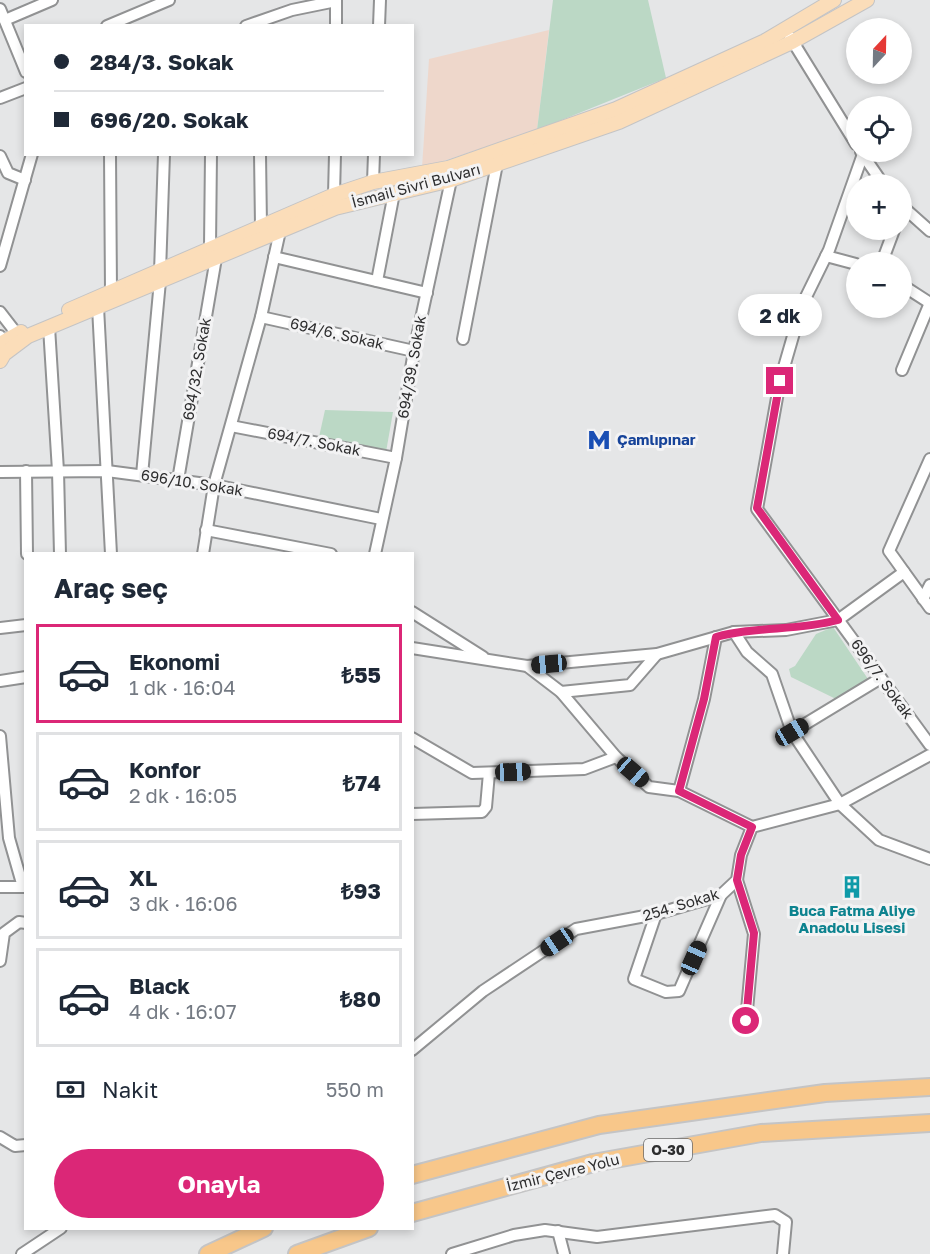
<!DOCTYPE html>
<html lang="tr">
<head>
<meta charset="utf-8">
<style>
	:root { --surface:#fff; --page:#f6f6f7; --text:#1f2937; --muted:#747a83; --line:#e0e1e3; --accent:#db2777 }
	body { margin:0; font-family:"Golos Text",sans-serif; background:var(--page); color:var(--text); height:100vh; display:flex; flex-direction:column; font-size:22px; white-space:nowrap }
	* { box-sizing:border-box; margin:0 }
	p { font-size:20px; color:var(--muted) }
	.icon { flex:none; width:33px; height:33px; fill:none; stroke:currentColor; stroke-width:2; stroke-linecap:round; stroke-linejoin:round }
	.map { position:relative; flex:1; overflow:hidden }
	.drawer { position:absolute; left:24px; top:552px; width:390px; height:678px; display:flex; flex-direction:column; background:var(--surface); border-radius:0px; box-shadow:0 3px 9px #0003 }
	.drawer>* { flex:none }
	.guide { position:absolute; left:24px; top:24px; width:390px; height:132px; border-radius:0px; box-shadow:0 3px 9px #0003; display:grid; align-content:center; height:132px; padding:0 30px; background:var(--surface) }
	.needle { width:39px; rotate:22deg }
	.fabs { position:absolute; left:846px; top:18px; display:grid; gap:12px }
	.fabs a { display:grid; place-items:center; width:66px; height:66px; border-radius:50%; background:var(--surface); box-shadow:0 3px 9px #0003; font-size:30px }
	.end { position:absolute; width:27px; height:27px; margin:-14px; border:8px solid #db2777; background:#fff; box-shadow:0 0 0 3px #fff }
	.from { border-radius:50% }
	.bubble { position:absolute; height:42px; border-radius:21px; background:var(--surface); box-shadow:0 3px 9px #0003; font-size:20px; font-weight:700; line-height:42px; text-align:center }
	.car { position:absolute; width:18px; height:36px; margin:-18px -9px; border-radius:8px; box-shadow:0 0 4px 2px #0007; background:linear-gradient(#222 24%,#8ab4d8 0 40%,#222 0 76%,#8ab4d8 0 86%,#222 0) }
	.guide b { display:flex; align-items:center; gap:21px; height:57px; font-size:22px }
	.guide b+b { border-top:2px solid var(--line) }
	.guide i { width:15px; height:15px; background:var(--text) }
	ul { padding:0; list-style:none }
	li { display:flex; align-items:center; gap:18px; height:99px; margin:0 12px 9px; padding:0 18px; border:3px solid var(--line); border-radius:0px }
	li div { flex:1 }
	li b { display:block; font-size:22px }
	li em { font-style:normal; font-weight:700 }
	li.active { border-color:var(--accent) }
	li>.icon { width:54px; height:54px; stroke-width:1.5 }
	h2 { padding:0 30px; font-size:27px; line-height:72px }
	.pay { display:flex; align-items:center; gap:15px; height:66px; padding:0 30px; font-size:22px }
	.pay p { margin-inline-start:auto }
	.cta { display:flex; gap:12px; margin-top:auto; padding:12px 30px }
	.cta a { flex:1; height:69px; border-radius:36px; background:var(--accent); color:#fff; font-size:24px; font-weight:700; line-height:69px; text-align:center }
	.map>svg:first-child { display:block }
	.industrial { fill:#eed7cb }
	.green { fill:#bbd8c5 }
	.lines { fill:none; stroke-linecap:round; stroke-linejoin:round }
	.minor-casing { stroke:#919293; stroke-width:14 }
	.major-casing { stroke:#c4c4c5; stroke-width:16 }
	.highway-casing { stroke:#c4c4c5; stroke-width:20 }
	.minor { stroke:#fff; stroke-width:10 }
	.major { stroke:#fbddb9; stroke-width:14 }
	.highway { stroke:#f8c78a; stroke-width:16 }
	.route { stroke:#db2777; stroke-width:8 }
	.labels { text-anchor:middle; stroke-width:6; stroke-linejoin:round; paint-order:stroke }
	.shield { fill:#f3f3f4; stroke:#69696a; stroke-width:1.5 }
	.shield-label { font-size:14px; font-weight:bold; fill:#2e2e2f }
	.street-label { font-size:15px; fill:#2e2e2f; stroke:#f3f3f4 }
	.transit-label { font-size:15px; font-weight:bold; fill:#164399; stroke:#f3f3f4; text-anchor:start }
	.culture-label { font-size:15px; font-weight:bold; fill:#0d838f; stroke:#f3f3f4 }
</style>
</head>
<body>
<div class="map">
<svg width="930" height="1254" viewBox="0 0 930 1254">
	<rect width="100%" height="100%" fill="#e5e6e7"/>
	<!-- industrial -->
	<polygon class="industrial" points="549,30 537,130 422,168 429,59"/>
	<!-- green -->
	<g class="green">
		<polygon points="553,0 648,0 666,78 537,130"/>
		<polygon points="325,410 393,412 386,452 319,437"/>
		<polygon points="833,627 868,679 838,700 791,677 789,669 795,666 816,634"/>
	</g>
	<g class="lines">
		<!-- minor casing -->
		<g class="minor-casing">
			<g id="minor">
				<polyline points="0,9 26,72"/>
				<polyline points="5,20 52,0"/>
				<polyline points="107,26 169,0"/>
				<polyline points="246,26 292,10 336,1"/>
				<polyline points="336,26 336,0"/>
				<polyline points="379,26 380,0"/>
				<polyline points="790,37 856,144"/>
				<polyline points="0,98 26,88"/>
				<polyline points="861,152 883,184"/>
				<polyline points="110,154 111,291"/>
				<polyline points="260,154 261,226"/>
				<polyline points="863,154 829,250 802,305 780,381 757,509 930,745"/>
				<polyline points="0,156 8,173 25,180"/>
				<polyline points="373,182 374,154"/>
				<polyline points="334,195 335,154"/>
				<polyline points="902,206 930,231"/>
				<polyline points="210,246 211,154"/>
				<polyline points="826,256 856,264"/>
				<polyline points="274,257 427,293"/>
				<polyline points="882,262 894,230"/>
				<polyline points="0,266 32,154"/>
				<polyline points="160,272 164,154"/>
				<polyline points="377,281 394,193"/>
				<polyline points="902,285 930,303"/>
				<polyline points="98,307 111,554"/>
				<polyline points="0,312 17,334 15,345 4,341 0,336"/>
				<polyline points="261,317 414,351"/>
				<polyline points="49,327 58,471 60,554"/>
				<polyline points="463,339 497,164"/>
				<polyline points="902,370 930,303"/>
				<polyline points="231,426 396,458"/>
				<polyline points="930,459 889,551 930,608"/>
				<polyline points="26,471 27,554"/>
				<polyline points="0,472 107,471 214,485 381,519"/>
				<polyline points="142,475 160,281"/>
				<polyline points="178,480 216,258"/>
				<polyline points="206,530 331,554"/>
				<polyline points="203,554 214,485 261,317 280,231"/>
				<polyline points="375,554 396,458 414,351 451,180"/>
				<polyline points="923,599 930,585"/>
				<polyline points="412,612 483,657"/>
				<polyline points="0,628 26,625"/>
				<polyline points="734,632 786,630 838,620 904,572"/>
				<polyline points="412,648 527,666 561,692 616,757 649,787 679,791 752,827"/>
				<polyline points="527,666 657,654 734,632 747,652 772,674 792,732 840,804 879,840 930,859"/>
				<polyline points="0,681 26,677"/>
				<polyline points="561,692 630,685 657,654"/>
				<polyline points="792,732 881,678"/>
				<polyline points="0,736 9,838 23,887"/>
				<polyline points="412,738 472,773 584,769 616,757"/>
				<polyline points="679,791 704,699 716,637"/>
				<polyline points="412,814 482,812 486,807 489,773"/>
				<polyline points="737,880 754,934 746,1021"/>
				<polyline points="0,887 26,887"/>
				<polyline points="656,914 634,979 666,992 679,991 721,895"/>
				<polyline points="0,961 4,933 19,922 26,923"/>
				<polyline points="412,1050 483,991 576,929 656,914 721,895 737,880 741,855 752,827 840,804 930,755"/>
				<polyline points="0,1137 15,1146 26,1145"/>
				<polyline points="558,1231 564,1254"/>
				<polyline points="22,1254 61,1228"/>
				<polyline points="452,1254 514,1235 545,1230 597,1237 775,1215 786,1222 783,1254"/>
			</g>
		</g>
		<!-- major casing -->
		<g class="major-casing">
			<g id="major">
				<polyline points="69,310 334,195 373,182 448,168 616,109 765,41 834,0"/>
				<polyline points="0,344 21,332"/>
				<polyline points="0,361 4,354 28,336 335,208 451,180 619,122 792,42 867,0"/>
			</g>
		</g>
		<!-- highway casing -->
		<g class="highway-casing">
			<g id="highway">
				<polyline points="412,1175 599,1125 825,1093 930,1087"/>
				<polyline points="412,1213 593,1163 761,1133 930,1123"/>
				<polyline points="208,1254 264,1228"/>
				<polyline points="297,1254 369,1228"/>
			</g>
		</g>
		<!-- minor -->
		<use href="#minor" class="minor"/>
		<!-- major -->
		<use href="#major" class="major"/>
		<!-- highway -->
		<use href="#highway" class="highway"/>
	</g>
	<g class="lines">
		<!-- route -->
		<path class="route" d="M 746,1021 L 754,933 L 737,880 L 741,855 L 752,827 L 679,791 L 704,699 L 716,637 C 755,626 798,631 838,620 L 757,508 L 780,381"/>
	</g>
	<!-- icons -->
	<defs>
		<g id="metro-bare" transform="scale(1.8)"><path d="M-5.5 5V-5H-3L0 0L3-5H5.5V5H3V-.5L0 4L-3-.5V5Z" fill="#1a4fb4" stroke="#f3f3f4" stroke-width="2.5" paint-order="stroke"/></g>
		<g id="building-bare" transform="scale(1.8)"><path d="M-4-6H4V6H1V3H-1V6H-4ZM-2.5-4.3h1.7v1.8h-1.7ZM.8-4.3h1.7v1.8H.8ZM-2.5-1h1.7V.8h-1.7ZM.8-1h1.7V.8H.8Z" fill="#0f9aa8" stroke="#f3f3f4" stroke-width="2.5" paint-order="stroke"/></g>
	</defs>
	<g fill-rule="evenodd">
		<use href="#metro-bare" x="599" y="440"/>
		<use href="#building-bare" x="852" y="887"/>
	</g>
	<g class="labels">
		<!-- shield labels -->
		<rect class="shield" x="644" y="1139" width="48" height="22" rx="4.5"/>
		<g class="shield-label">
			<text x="668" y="1155">O-30</text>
		</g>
		<!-- street labels -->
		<g class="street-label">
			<text transform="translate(416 186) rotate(-15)" y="5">İsmail Sivri Bulvarı</text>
			<text transform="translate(337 334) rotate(13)" y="5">694/6. Sokak</text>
			<text transform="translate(412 367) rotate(-80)" y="5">694/39. Sokak</text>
			<text transform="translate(197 369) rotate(-80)" y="5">694/32. Sokak</text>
			<text transform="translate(314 442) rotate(11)" y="5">694/7. Sokak</text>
			<text transform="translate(192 483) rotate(9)" y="5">696/10. Sokak</text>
			<text transform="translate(882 679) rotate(54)" y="5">696/7. Sokak</text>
			<text transform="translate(681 905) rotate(-17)" y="5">254. Sokak</text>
			<text transform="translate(563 1173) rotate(-14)" y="5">İzmir Çevre Yolu</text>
		</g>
		<!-- transit labels -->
		<g class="transit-label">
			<text x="617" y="445">Çamlıpınar</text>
		</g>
		<!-- culture labels -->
		<g class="culture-label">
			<text x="852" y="916">Buca Fatma Aliye<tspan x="852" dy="17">Anadolu Lisesi</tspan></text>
		</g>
	</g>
</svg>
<div class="fabs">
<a><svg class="needle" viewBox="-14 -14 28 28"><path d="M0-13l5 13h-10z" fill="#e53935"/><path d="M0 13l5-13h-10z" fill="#747a83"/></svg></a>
<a><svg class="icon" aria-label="locate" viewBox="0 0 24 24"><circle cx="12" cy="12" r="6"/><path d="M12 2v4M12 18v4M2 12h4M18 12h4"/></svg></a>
<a>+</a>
<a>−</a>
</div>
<i class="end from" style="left:746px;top:1021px"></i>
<i class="end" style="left:780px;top:381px"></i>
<div class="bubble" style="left:738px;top:294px;width:84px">2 dk</div>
<i class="car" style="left:549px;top:664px;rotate:265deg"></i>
<i class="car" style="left:792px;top:732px;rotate:59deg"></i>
<i class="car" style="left:513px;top:772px;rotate:88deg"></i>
<i class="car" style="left:633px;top:772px;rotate:131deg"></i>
<i class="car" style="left:557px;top:942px;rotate:236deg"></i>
<i class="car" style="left:694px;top:958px;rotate:24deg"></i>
<div class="guide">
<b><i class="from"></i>284/3. Sokak</b>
<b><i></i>696/20. Sokak</b>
</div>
<section class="drawer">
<h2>Araç seç</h2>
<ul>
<li class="active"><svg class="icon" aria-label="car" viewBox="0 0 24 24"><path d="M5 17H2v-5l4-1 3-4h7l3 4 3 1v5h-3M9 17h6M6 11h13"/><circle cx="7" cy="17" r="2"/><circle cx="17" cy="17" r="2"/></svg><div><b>Ekonomi</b><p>1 dk · 16:04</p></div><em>₺55</em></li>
<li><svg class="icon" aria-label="car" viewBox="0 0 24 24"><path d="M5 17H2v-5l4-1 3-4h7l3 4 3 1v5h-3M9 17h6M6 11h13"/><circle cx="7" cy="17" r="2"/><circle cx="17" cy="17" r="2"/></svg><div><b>Konfor</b><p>2 dk · 16:05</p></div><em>₺74</em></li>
<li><svg class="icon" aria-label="car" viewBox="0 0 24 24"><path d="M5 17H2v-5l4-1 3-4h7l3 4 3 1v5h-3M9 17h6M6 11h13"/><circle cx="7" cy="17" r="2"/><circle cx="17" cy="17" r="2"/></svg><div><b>XL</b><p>3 dk · 16:06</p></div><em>₺93</em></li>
<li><svg class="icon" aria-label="car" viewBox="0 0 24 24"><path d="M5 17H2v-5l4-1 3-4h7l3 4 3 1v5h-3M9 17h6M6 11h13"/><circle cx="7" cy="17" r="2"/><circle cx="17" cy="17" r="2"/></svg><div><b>Black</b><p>4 dk · 16:07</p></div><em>₺80</em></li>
</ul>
<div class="pay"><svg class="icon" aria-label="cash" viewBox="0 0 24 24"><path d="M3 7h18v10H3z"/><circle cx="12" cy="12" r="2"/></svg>Nakit<p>550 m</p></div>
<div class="cta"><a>Onayla</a></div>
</section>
</div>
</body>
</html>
